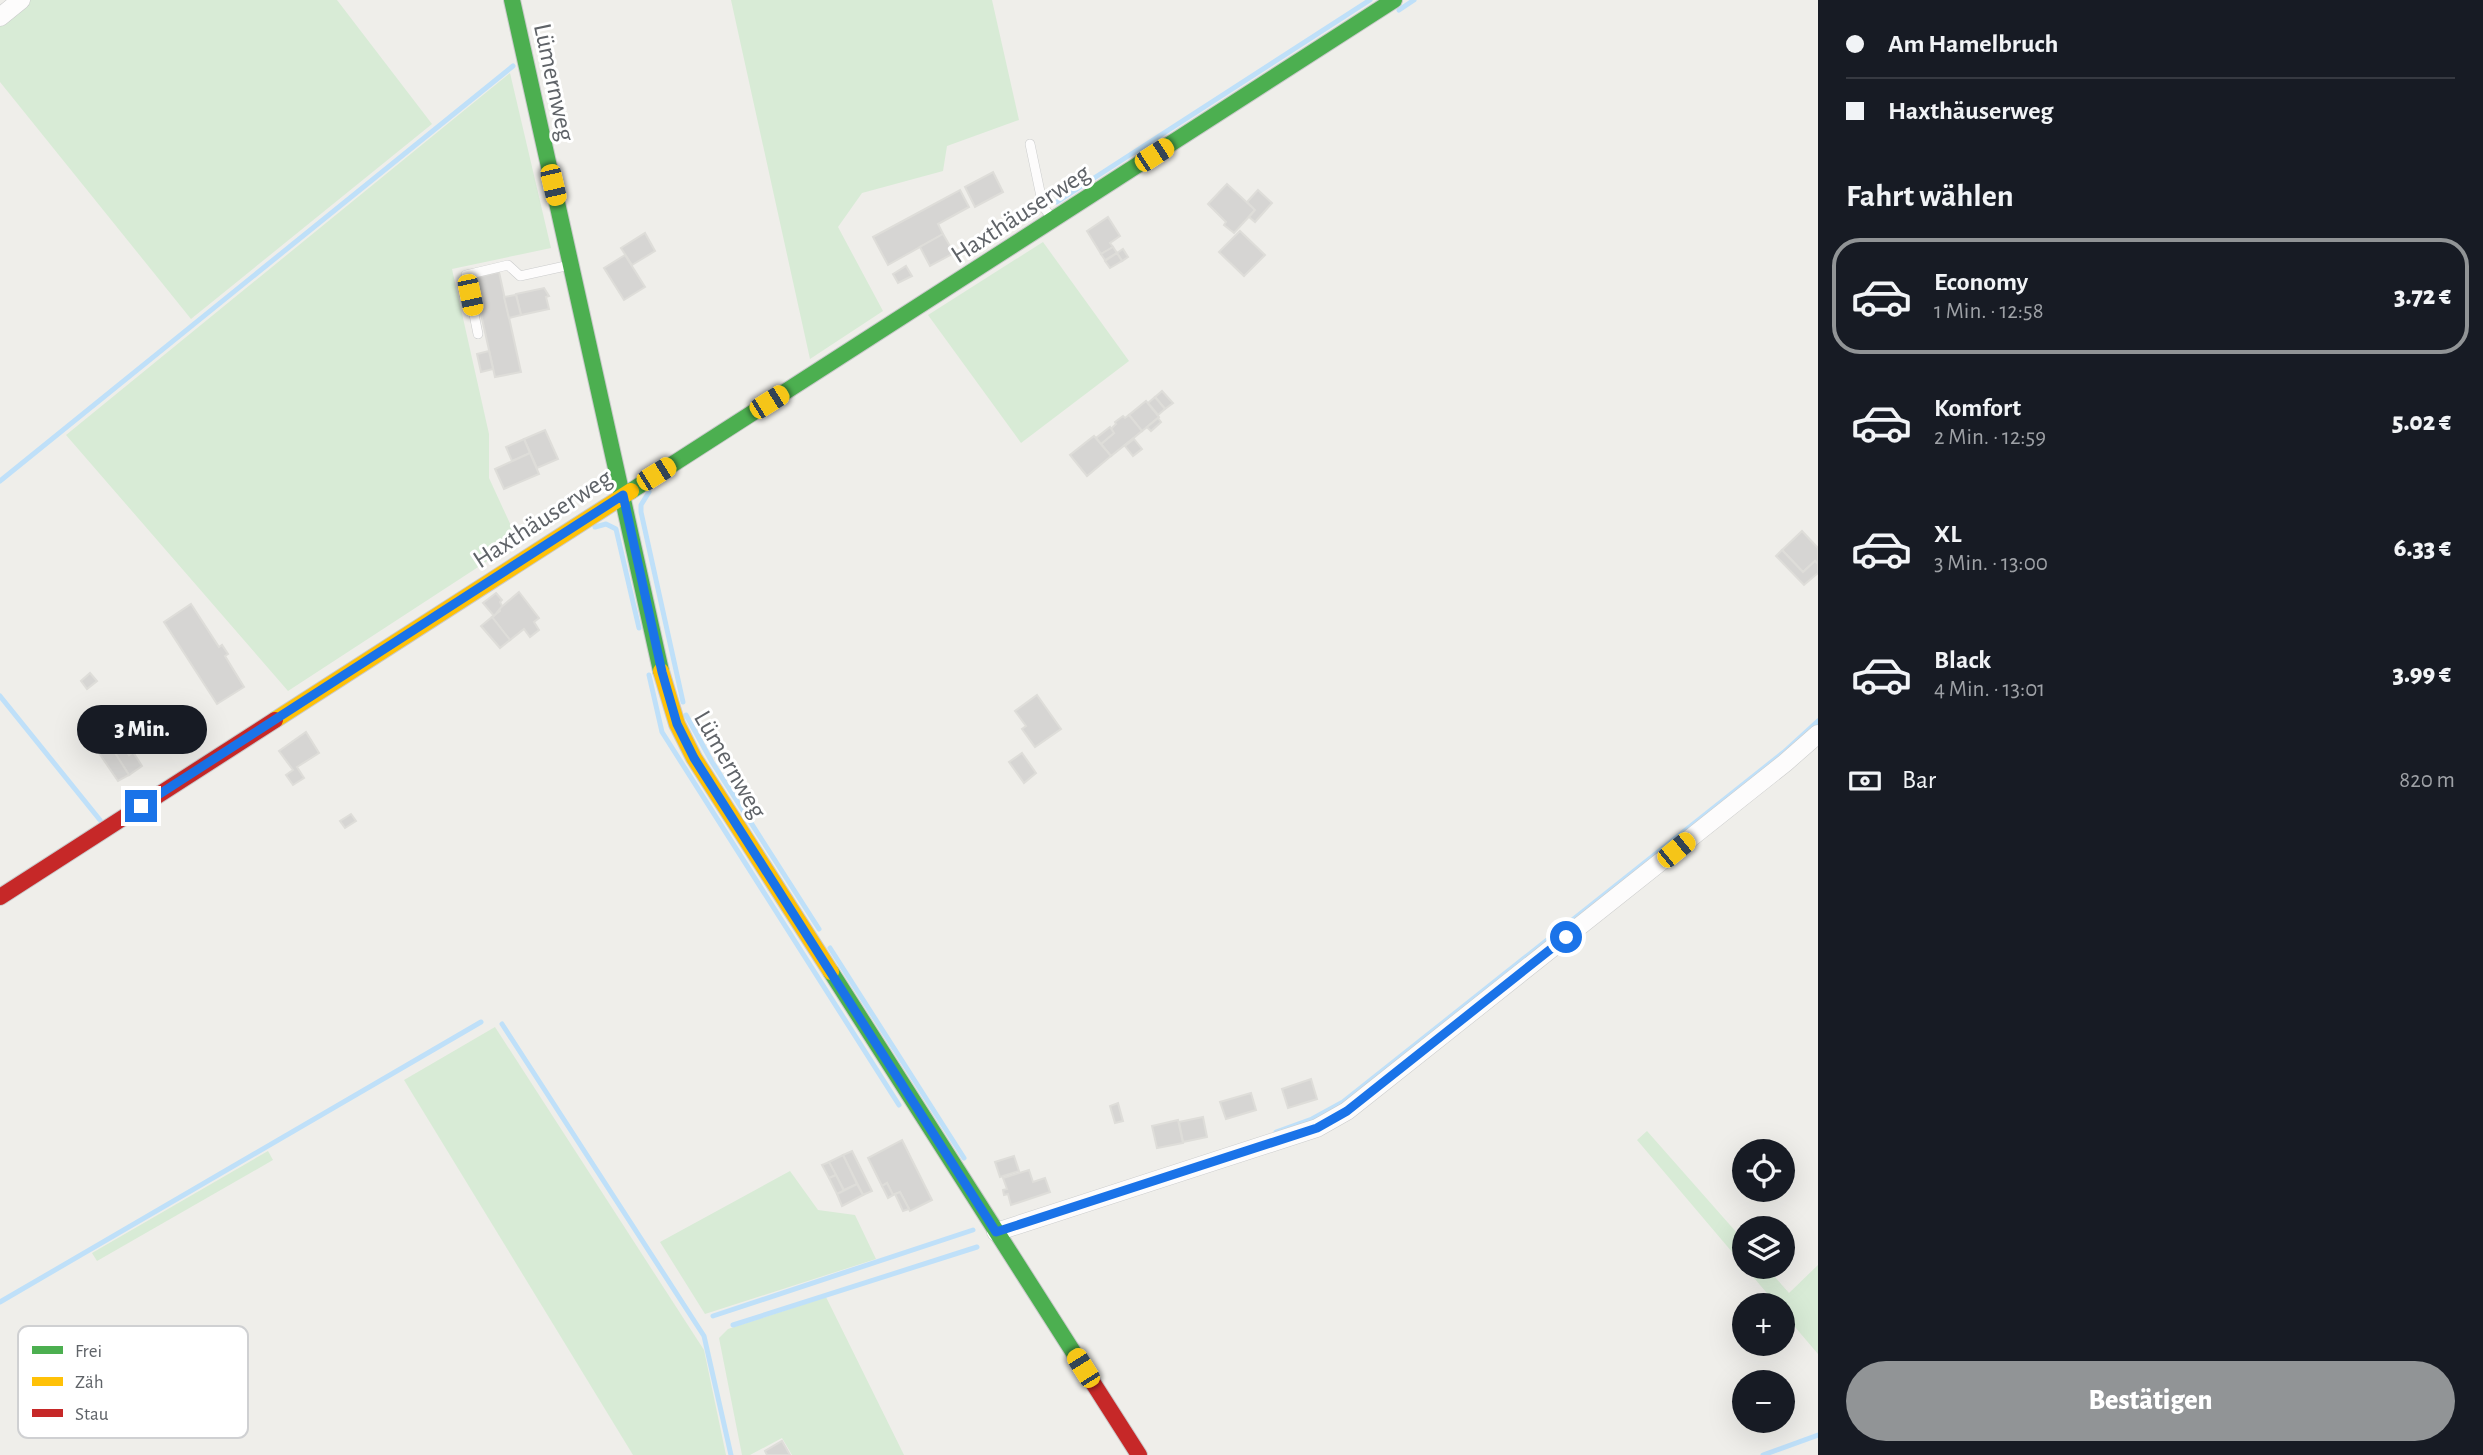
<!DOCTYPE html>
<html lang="de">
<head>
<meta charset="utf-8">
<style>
	:root { --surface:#171b24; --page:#20242c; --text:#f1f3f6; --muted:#9ea1a6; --line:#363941; --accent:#919496 }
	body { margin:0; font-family:"Alegreya Sans",sans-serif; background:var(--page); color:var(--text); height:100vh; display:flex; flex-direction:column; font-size:26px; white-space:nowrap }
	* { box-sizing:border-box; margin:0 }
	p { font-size:23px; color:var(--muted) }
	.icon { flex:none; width:38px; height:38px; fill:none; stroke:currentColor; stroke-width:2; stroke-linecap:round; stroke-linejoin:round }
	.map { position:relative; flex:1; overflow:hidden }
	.sheet { display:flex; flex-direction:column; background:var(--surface); width:665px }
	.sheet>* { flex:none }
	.hud { display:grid; align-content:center; height:154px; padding:0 28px; background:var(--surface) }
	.tools { position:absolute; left:1732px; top:1139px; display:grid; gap:14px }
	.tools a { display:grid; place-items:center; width:63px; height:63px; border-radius:50%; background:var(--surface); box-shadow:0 7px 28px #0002; font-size:35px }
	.end { position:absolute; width:32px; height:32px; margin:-16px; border:9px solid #1a73e8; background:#fff; box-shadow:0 0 0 4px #fff }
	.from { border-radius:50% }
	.bubble { position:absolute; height:49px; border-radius:24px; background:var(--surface); box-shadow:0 7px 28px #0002; font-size:23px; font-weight:800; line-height:49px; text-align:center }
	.car { position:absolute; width:21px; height:42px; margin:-21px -10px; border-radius:9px; box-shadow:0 0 5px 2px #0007; background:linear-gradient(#f5c518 24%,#345 0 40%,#f5c518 0 76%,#345 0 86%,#f5c518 0) }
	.hud b { display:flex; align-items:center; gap:24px; height:66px; font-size:26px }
	.hud b+b { border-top:2px solid var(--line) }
	.hud i { width:18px; height:18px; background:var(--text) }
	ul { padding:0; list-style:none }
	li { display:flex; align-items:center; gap:21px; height:116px; margin:0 14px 10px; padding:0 14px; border:4px solid transparent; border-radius:28px }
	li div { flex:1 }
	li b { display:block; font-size:26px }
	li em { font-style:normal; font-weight:800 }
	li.active { border-color:var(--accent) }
	li>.icon { width:63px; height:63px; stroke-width:1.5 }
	h2 { padding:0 28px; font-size:32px; line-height:84px }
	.pay { display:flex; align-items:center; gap:18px; height:77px; padding:0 28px; font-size:26px }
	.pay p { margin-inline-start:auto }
	.action { display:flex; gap:14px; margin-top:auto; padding:14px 28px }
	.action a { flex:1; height:80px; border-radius:42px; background:var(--accent); color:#fff; font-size:28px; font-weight:800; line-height:80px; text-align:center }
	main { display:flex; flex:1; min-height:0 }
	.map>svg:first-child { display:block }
	.green { fill:#d8ebd6 }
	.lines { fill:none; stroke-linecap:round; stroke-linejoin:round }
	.stream { stroke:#bfe0f9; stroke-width:5 }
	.building { fill:#d6d5d3; stroke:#deddd9; stroke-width:2 }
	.lane-casing { stroke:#cbcccc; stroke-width:10 }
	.street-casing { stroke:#cbcccc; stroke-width:19 }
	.fast-casing { stroke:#cacacb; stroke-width:18 }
	.slow-casing { stroke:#cacacb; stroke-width:18 }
	.jam-casing { stroke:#cacacb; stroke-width:18 }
	.lane { stroke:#fdfcfc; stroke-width:9 }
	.street { stroke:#fdfcfc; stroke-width:18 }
	.fast { stroke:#4caf50; stroke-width:16 }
	.slow { stroke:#ffc107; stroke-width:16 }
	.jam { stroke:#c62828; stroke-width:16 }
	.route { stroke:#1a73e8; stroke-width:9 }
	.labels { text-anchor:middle; stroke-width:6; stroke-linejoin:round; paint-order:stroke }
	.street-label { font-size:26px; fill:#5f6368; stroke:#fff }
	.key { fill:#fff; stroke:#cfd0d2; stroke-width:2 }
	.key-label { font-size:19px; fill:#5f6368 }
</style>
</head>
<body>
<main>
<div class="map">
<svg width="1818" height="1455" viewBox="0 0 1818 1455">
	<rect width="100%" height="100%" fill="#efeeea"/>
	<!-- green -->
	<g class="green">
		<polygon points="29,0 337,0 432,124 191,319 0,82 0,24"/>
		<polygon points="731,0 992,0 1019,120 947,146 943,171 862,193 838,227 883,311 810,359"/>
		<polygon points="510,73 551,248 452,269 489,434 489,478 518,541 288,691 66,435"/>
		<polygon points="1043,242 1129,361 1021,443 928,315"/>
		<polygon points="495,1027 704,1350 726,1455 633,1455 404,1080"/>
		<polygon points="1647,1131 1745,1242 1745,1267 1766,1267 1789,1293 1818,1265 1818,1354 1783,1313 1783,1306 1777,1305 1637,1140"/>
		<polygon points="268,1151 273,1160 97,1261 92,1253"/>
		<polygon points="790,1171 818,1210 855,1215 876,1259 705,1314 660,1242"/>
		<polygon points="826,1297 904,1455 792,1455 782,1438 750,1455 742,1455 719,1338 728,1329"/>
	</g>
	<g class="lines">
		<!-- stream -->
		<g class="stream">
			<polyline points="1399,10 1414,0"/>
			<polyline points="1057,202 1370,0"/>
			<polyline points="0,481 513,66"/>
			<polyline points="649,492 641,505 641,512 683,702"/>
			<polyline points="595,527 606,524 616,529 639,628"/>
			<polyline points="649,675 662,732 899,1105"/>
			<polyline points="0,696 100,820"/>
			<polyline points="686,715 712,762 819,929"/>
			<polyline points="830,948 964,1158"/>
			<polyline points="502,1024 704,1336 731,1455"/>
			<polyline points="1276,1132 1312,1119 1343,1102 1784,752 1818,721"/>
			<polyline points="0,1302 481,1022"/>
			<polyline points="713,1316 973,1230"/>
			<polyline points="733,1325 977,1247"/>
			<polyline points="1763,1455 1818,1435"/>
		</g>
	</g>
	<!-- building -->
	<g class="building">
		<polygon points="993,172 1003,192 975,207 965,187"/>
		<polygon points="1227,184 1255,210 1234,233 1224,225 1226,222 1208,204"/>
		<polygon points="960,190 969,207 938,224 943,234 888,265 873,237"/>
		<polygon points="1258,190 1272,203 1255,222 1249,217 1255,210 1247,202"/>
		<polygon points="1108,217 1120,236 1110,243 1113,247 1101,254 1087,231"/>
		<polygon points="1240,231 1265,255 1244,276 1219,252"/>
		<polygon points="645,233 655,251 632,265 621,248"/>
		<polygon points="943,234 954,253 930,266 920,247"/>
		<polygon points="1113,247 1117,253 1105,260 1101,254"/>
		<polygon points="1123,249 1128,257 1122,261 1117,253"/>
		<polygon points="1117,253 1122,261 1110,268 1105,261"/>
		<polygon points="625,255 645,287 624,300 604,268"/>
		<polygon points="906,266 912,276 898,283 893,274"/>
		<polygon points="499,272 521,372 495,377 473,278"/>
		<polygon points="544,288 549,296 546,297 549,309 521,315 516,294"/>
		<polygon points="516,295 521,315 509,318 504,297"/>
		<polygon points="489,351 493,369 481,372 477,354"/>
		<polygon points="1162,391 1173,403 1165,409 1155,397"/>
		<polygon points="1155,397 1165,409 1158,415 1148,403"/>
		<polygon points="1146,401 1159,417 1142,431 1129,415"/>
		<polygon points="1129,415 1142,431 1111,456 1101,444 1114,433 1111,429 1116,424 1115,422 1123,416 1125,418"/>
		<polygon points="1158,418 1161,422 1151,431 1147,427"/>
		<polygon points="1110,427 1114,433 1101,444 1096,438"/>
		<polygon points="545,430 558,459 537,468 524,439"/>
		<polygon points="1094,436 1111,456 1087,476 1070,455"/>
		<polygon points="524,439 530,453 512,461 506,447"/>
		<polygon points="1134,439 1142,449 1133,456 1125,446"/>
		<polygon points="530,453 539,474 504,489 495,469"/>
		<polygon points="1802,531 1818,548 1818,564 1815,561 1803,572 1782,550"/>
		<polygon points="1782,550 1803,572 1815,561 1818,564 1818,573 1804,585 1776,556"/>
		<polygon points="519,592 539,618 534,622 539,630 530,637 524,629 510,640 492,617 500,611 499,609"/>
		<polygon points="496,593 502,600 500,602 502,606 494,616 483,603"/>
		<polygon points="191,604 219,647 222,645 228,654 225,656 244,687 217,704 164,622"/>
		<polygon points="492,617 510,640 500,648 481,626"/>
		<polygon points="90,673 97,681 87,689 81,681"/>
		<polygon points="1037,695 1061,729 1035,747 1022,729 1026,726 1015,711"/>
		<polygon points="306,732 319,753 297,767 304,778 293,785 286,775 293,770 279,751"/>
		<polygon points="119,739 129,755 133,752 142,766 129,775 110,745"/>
		<polygon points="125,740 133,752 129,755 121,742"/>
		<polygon points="110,745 129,775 118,781 99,753"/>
		<polygon points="1022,753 1036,773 1024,783 1009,762"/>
		<polygon points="351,814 356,821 345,828 340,821"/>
		<polygon points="1311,1079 1317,1099 1288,1108 1282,1089"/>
		<polygon points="1251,1093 1256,1110 1226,1119 1220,1102"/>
		<polygon points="1118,1103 1123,1121 1115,1123 1110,1106"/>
		<polygon points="1203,1117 1207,1137 1183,1142 1179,1122"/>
		<polygon points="1178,1120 1183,1143 1157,1148 1152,1126"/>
		<polygon points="902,1140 932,1200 910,1211 900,1192 893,1195 887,1183 882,1186 868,1158"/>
		<polygon points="852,1151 872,1191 863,1195 843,1155"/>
		<polygon points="843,1155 857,1184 844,1190 829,1162"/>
		<polygon points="1014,1156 1019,1171 1000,1177 995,1162"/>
		<polygon points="829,1162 836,1175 829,1178 822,1165"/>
		<polygon points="1029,1170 1033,1182 1045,1178 1050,1192 1011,1205 1008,1194 1004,1195 1003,1190 1007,1189 1003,1178"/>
		<polygon points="836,1175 844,1191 837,1194 829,1178"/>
		<polygon points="887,1183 893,1195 888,1198 882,1186"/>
		<polygon points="857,1184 863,1195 842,1206 837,1194"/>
		<polygon points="900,1192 909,1209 903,1211 895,1194"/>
		<polygon points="782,1441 790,1455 767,1455 765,1451"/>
	</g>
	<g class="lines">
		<!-- lane casing -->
		<g class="lane-casing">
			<g id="lane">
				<polyline points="1030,144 1043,206 1052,219"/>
				<polyline points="478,334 466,275 508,265 520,276 570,265"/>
			</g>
		</g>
		<!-- street casing -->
		<g class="street-casing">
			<g id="street">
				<polyline points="0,17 21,0"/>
				<polyline points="996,1232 1317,1128 1347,1111 1785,763 1818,734"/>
			</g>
		</g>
		<!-- fast casing -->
		<g class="fast-casing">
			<g id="fast">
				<polyline points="512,0 661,671"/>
				<polyline points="631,491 1394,0"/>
				<polyline points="831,972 1079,1361"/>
			</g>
		</g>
		<!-- slow casing -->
		<g class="slow-casing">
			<g id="slow">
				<polyline points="661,671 677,724 694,758 831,972"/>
				<polyline points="275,720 631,491"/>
			</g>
		</g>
		<!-- jam casing -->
		<g class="jam-casing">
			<g id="jam">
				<polyline points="0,897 275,720"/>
				<polyline points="1079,1361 1139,1455"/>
			</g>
		</g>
		<!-- lane -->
		<use href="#lane" class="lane"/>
		<!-- street -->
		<use href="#street" class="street"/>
		<!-- fast -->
		<use href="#fast" class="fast"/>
		<!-- slow -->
		<use href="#slow" class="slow"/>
		<!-- jam -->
		<use href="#jam" class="jam"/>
	</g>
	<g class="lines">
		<!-- route -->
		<polyline class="route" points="141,806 623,495 662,672 677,724 694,758 996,1232 1317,1128 1347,1111 1566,937"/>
	</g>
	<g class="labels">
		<!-- street labels -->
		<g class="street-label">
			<text transform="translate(555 82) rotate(78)" y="9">Lümernweg</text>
			<text transform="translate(1020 213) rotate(-33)" y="9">Haxthäuserweg</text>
			<text transform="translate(542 518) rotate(-33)" y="9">Haxthäuserweg</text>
			<text transform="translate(731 764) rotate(60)" y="9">Lümernweg</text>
		</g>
	</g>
	<!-- legend -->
	<rect x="18" y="1326" width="230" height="112" rx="10" class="key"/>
	<rect x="32" y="1346" width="31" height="8" fill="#4caf50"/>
	<rect x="32" y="1377" width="31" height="9" fill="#ffc107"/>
	<rect x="32" y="1409" width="31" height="8" fill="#c62828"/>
	<g class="key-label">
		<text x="75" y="1357">Frei</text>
		<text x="75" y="1388">Zäh</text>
		<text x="75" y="1420">Stau</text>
	</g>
</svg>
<div class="tools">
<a><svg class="icon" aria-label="locate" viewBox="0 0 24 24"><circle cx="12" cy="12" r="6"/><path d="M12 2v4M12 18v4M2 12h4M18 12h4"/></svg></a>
<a><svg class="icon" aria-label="layers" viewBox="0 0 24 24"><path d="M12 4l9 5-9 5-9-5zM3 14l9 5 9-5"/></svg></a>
<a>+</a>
<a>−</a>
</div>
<i class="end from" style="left:1566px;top:937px"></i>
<i class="end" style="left:141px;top:806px"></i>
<div class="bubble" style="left:77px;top:705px;width:130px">3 Min.</div>
<i class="car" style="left:1154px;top:155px;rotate:57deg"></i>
<i class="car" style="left:553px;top:185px;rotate:167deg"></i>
<i class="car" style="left:470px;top:295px;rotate:168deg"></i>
<i class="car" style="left:769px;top:402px;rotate:58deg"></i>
<i class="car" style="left:656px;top:474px;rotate:58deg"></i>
<i class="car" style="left:1676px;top:850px;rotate:51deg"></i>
<i class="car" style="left:1083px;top:1368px;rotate:328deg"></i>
</div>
<section class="sheet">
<div class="hud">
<b><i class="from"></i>Am Hamelbruch</b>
<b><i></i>Haxthäuserweg</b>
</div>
<h2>Fahrt wählen</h2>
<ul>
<li class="active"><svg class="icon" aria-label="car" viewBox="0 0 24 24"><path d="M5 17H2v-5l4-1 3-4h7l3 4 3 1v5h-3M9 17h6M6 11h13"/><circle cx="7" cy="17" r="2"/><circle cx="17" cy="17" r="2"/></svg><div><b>Economy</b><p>1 Min. · 12:58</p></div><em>3.72 €</em></li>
<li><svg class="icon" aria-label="car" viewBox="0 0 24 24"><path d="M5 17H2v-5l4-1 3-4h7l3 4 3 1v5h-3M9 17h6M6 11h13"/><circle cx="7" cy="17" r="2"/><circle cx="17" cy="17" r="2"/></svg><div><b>Komfort</b><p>2 Min. · 12:59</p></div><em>5.02 €</em></li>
<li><svg class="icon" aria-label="car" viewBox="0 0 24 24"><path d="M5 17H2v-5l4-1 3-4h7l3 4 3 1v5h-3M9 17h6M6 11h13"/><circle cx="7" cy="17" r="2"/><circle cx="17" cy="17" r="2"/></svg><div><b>XL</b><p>3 Min. · 13:00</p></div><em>6.33 €</em></li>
<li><svg class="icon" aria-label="car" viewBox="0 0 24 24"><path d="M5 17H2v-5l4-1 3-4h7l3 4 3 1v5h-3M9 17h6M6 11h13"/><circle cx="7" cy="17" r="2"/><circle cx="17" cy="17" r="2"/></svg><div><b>Black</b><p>4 Min. · 13:01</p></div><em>3.99 €</em></li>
</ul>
<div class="pay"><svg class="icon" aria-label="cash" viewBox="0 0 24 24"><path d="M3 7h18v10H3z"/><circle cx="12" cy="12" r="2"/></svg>Bar<p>820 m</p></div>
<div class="action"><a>Bestätigen</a></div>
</section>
</main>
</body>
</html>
